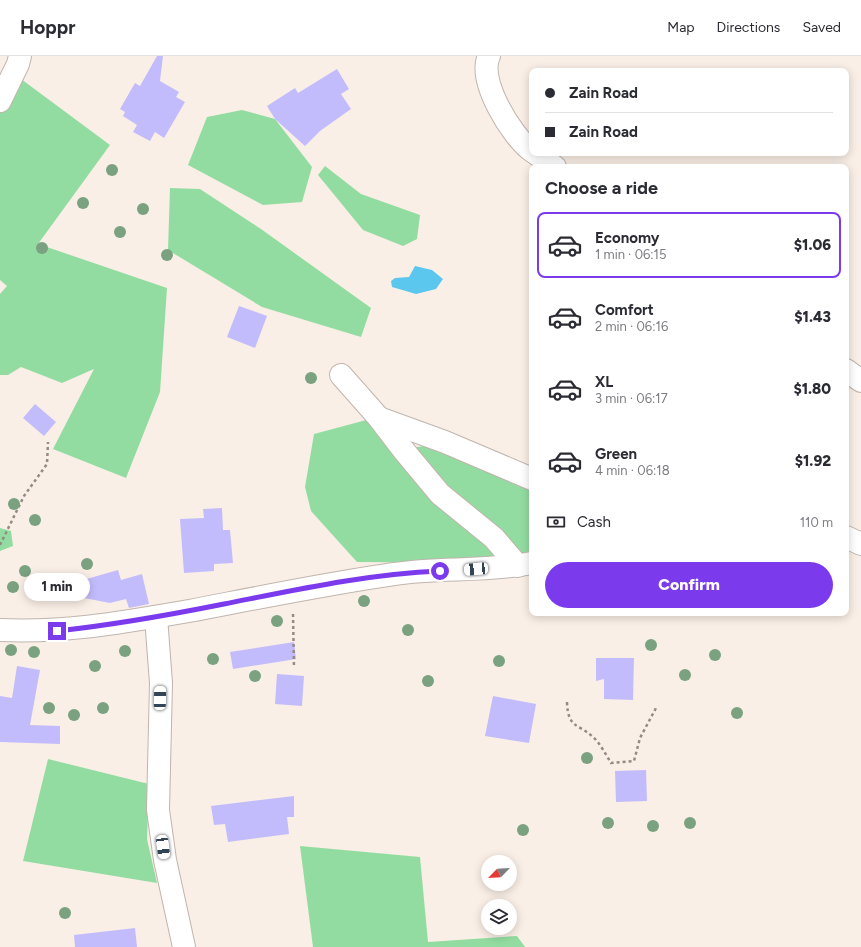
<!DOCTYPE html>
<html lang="en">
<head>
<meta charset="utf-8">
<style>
	:root { --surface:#fff; --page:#f7f7f7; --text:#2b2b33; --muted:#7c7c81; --line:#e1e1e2; --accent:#7c3aed }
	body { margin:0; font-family:Figtree,sans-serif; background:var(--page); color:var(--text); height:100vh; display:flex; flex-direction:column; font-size:15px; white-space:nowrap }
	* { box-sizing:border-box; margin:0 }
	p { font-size:13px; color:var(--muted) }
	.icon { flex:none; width:22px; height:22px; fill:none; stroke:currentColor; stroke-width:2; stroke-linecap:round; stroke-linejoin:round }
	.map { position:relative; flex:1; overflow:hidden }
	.side { position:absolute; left:529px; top:108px; width:320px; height:452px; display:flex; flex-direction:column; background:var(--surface); border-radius:8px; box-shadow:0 2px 10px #0003 }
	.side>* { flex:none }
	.guide { position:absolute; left:529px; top:12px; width:320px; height:88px; border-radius:8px; box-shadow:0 2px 10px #0003; display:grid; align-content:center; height:88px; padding:0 16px; background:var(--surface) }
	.needle { width:26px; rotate:245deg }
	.fabs { position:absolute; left:481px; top:799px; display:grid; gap:8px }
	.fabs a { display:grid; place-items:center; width:36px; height:36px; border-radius:50%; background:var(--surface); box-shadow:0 2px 10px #0003; font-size:20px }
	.end { position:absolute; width:18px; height:18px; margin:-9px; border:5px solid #7c3aed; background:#fff; box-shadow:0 0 0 2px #fff }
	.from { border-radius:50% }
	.bubble { position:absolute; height:28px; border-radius:14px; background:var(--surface); box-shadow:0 2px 10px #0003; font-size:13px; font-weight:800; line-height:28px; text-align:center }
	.car { position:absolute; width:12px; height:24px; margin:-12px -6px; border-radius:5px; box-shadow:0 0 3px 1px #0007; background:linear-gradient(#fff 24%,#345 0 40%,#fff 0 76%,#345 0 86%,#fff 0) }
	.guide b { display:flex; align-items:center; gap:14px; height:38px; font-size:15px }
	.guide b+b { border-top:1px solid var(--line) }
	.guide i { width:10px; height:10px; background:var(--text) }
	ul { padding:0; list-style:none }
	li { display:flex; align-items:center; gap:12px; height:66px; margin:0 8px 6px; padding:0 8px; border:2px solid transparent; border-radius:8px }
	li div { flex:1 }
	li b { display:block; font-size:15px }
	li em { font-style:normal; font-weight:800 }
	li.selected { border-color:var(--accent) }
	li>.icon { width:36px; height:36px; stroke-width:1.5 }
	h2 { padding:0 16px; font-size:18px; line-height:48px }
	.pay { display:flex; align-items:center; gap:10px; height:44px; padding:0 16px; font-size:15px }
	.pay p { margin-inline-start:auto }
	.action { display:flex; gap:8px; margin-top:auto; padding:8px 16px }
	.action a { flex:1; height:46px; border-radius:24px; background:var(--accent); color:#fff; font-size:16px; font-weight:800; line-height:46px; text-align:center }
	header { display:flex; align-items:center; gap:24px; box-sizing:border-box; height:56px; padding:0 20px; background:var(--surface); border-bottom:1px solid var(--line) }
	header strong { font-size:19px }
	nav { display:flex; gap:22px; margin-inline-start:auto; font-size:14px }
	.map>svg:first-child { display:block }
	.green { fill:#93dca1 }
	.water { fill:#5cc7ee }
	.building { fill:#c3bcfc }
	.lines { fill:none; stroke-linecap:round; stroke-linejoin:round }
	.minor-casing { stroke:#c0b5ad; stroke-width:24 }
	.path { stroke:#938b85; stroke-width:2.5; stroke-dasharray:3 3; stroke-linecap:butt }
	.minor { stroke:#fff; stroke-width:22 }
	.tree { fill:#7aa180 }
	.route { stroke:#7c3aed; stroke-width:5 }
</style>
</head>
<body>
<header>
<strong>Hoppr</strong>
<nav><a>Map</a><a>Directions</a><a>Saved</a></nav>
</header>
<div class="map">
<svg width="861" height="891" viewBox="0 0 861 891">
	<rect width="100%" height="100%" fill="#faefe6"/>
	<!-- green -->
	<g class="green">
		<polygon points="17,20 110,89 38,188 167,232 160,336 126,422 53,393 94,313 62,327 21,311 8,319 0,319 0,238 7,230 0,224 0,57"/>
		<polygon points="242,54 275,63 312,111 302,146 263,149 188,109 207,61"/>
		<polygon points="325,110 361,138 420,159 417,183 403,190 363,174 318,119"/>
		<polygon points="170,132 200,133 261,173 371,252 361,281 262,251 168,194"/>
		<polygon points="370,363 397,394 445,387 532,427 532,501 492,507 357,506 311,455 305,431 314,378"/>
		<polygon points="0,472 11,475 13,490 0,495"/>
		<polygon points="48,703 149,728 147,783 157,827 23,805"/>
		<polygon points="300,790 420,801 428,886 517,880 525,891 313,891"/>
	</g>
	<!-- water -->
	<polygon class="water" points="415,210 432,214 443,223 436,233 416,238 392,231 391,225 395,222 409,221"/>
	<!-- building -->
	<g class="building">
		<polygon points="157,0 163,0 160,25 179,36 176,41 185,46 164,82 155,76 150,85 133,76 137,69 123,60 125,56 120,53 135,27 140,30"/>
		<polygon points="337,13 349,33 341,38 351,53 320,75 305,90 275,63 267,50 295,32 298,37"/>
		<polygon points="239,250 267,260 255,292 227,281"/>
		<polygon points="35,348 56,366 44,380 23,362"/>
		<polygon points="222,452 223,474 230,474 233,507 214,508 214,515 184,517 180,463 204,462 203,453"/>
		<polygon points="118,514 121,524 142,518 149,548 129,552 126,543 110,547 79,541 83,524"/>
		<polygon points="294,586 296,603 233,613 230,596"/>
		<polygon points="596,602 634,602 633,644 604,643 604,623 596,625"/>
		<polygon points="17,610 40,614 30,669 60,670 60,688 0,686 0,640 12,642"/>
		<polygon points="277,618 304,620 302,650 275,648"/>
		<polygon points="493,640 536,648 529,687 485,680"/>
		<polygon points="646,714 647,745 616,746 615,715"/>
		<polygon points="294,740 294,761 287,761 289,778 228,786 225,768 214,769 211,750"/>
		<polygon points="135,872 137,891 75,891 74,879"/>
	</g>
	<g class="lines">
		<!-- minor casing -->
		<g class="minor-casing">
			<g id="minor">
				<path d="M 489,0 C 477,24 512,81 532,95"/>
				<polyline points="0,45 18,8 20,0"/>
				<polyline points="535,97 555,111"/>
				<polyline points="846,314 861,325"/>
				<polyline points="341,319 379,362 405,396 440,438 494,482 518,510"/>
				<polyline points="379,362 445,386 532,423"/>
				<polyline points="846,481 861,488"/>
				<polyline points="156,561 161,627 158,754 165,804 184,891"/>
				<path d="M 0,574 C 66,577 125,566 189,555 C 257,542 325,528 394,518 C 439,511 486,516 532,507"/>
			</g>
		</g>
		<!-- path -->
		<g class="path">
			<polyline points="0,489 24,440 47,408 48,386"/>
			<polyline points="293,558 294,612"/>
			<path d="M 567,646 C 568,673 578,667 593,681 C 600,687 606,699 611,707 L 634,705 L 640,682 L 656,652"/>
		</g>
		<!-- minor -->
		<use href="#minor" class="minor"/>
	</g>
	<!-- trees -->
	<g class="tree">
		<circle cx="112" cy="114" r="6"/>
		<circle cx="83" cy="147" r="6"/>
		<circle cx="143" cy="153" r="6"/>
		<circle cx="120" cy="176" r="6"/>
		<circle cx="42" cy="192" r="6"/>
		<circle cx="167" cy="199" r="6"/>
		<circle cx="311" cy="322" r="6"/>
		<circle cx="14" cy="448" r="6"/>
		<circle cx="35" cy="464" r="6"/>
		<circle cx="87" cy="508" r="6"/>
		<circle cx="25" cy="515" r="6"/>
		<circle cx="13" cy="531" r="6"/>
		<circle cx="364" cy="545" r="6"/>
		<circle cx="277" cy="565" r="6"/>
		<circle cx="408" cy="574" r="6"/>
		<circle cx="651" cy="589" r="6"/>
		<circle cx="11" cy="594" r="6"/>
		<circle cx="125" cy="595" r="6"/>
		<circle cx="34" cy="596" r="6"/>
		<circle cx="715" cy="599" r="6"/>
		<circle cx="213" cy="603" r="6"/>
		<circle cx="499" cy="605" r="6"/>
		<circle cx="95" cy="610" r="6"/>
		<circle cx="685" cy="619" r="6"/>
		<circle cx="255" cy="620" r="6"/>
		<circle cx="428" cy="625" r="6"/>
		<circle cx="49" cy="652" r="6"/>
		<circle cx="103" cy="652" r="6"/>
		<circle cx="737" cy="657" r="6"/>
		<circle cx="74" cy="659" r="6"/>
		<circle cx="587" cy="702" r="6"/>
		<circle cx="608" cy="767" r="6"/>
		<circle cx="690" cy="767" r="6"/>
		<circle cx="653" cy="770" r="6"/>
		<circle cx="523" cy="774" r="6"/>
		<circle cx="65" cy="857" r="6"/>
	</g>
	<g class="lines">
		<!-- route -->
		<path class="route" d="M 57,575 C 113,569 169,559 224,548 C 295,534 367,518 440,515"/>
	</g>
</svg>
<div class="fabs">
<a><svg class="needle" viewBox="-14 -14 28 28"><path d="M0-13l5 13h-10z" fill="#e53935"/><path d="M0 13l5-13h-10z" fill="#7c7c81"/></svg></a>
<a><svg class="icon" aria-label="layers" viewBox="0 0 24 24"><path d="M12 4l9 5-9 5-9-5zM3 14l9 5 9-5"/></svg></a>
</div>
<i class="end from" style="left:440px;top:515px"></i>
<i class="end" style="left:57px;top:575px"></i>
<div class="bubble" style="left:24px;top:517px;width:66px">1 min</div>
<i class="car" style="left:476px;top:513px;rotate:265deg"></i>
<i class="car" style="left:160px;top:642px;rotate:1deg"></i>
<i class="car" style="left:163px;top:791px;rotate:172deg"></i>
<div class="guide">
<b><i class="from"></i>Zain Road</b>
<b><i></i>Zain Road</b>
</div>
<section class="side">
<h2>Choose a ride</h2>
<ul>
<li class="selected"><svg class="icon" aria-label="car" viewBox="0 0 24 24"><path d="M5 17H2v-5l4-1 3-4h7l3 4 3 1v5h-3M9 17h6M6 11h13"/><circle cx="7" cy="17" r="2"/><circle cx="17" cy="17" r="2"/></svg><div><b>Economy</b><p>1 min · 06:15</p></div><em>$1.06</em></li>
<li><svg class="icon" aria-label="car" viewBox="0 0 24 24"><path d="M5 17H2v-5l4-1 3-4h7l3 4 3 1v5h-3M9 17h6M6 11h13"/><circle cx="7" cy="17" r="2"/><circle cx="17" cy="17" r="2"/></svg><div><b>Comfort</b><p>2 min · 06:16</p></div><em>$1.43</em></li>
<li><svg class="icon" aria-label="car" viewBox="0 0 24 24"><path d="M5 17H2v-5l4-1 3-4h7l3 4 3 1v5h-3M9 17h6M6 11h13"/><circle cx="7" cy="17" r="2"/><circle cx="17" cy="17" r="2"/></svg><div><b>XL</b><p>3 min · 06:17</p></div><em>$1.80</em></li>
<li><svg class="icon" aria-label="car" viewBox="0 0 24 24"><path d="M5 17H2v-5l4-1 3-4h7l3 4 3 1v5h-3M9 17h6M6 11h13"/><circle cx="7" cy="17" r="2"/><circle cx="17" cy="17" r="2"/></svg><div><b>Green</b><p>4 min · 06:18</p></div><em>$1.92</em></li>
</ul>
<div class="pay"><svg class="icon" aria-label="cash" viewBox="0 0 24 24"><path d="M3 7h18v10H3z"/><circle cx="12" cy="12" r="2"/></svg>Cash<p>110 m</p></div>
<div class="action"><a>Confirm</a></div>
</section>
</div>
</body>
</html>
